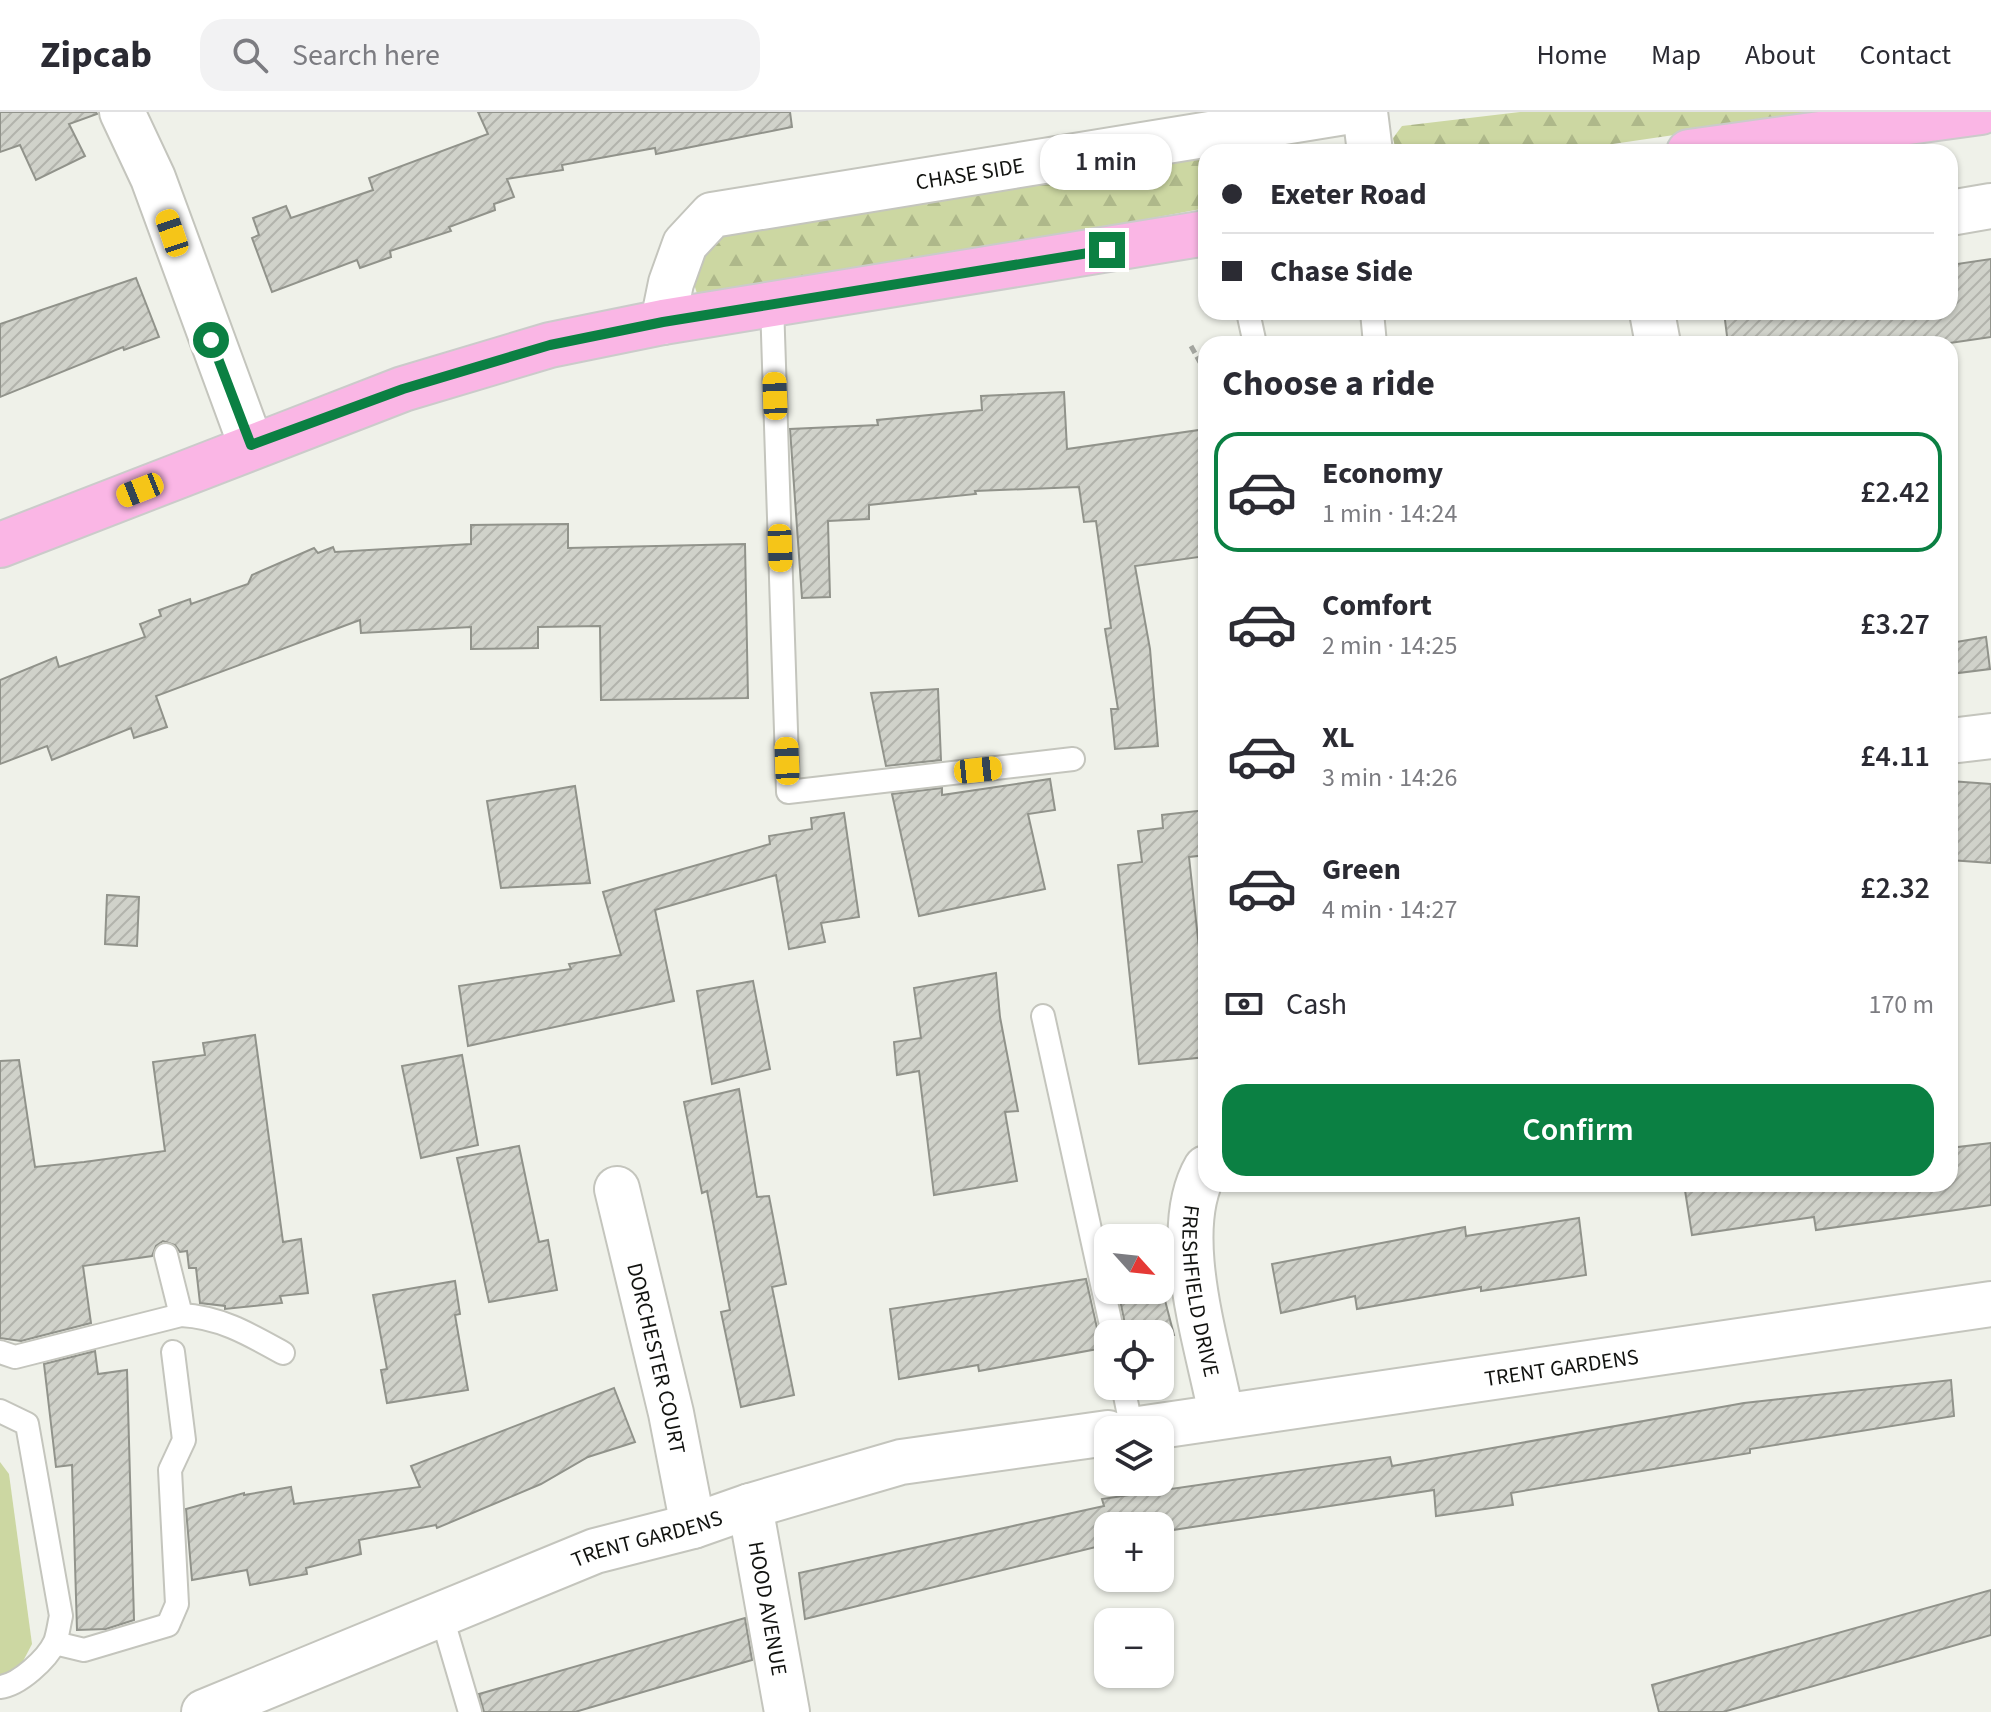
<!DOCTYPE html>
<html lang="en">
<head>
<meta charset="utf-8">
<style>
	:root { --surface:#fff; --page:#f2f2f3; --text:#2b2b33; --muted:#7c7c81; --line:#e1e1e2; --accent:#0b8043 }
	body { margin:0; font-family:"Source Sans 3",sans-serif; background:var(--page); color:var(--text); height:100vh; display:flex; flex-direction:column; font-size:30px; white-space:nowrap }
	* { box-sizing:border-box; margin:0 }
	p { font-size:26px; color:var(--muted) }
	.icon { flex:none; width:44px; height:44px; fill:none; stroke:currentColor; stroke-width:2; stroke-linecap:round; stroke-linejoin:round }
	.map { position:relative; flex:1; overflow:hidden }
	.side { position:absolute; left:1198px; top:224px; width:760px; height:856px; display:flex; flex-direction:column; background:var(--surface); border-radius:24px; box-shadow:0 2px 6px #0004 }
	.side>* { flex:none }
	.banner { position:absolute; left:1198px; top:32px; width:760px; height:176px; border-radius:24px; box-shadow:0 2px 6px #0004; display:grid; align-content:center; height:176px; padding:0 24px; background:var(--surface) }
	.needle { width:52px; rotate:117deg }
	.buttons { position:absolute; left:1094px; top:1112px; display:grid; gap:16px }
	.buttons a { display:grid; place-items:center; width:80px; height:80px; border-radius:16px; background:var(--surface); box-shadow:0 2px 6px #0004; font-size:40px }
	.end { position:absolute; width:36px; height:36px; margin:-18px; border:10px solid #0b8043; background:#fff; box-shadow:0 0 0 4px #fff }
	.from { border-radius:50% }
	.bubble { position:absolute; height:56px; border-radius:24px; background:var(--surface); box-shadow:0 2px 6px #0004; font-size:26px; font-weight:600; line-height:56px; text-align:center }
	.car { position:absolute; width:24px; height:48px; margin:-24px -12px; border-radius:10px; box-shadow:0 0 6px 2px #0007; background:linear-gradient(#f5c518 24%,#345 0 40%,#f5c518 0 76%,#345 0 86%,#f5c518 0) }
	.banner b { display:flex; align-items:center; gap:28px; height:76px; font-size:30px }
	.banner b+b { border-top:2px solid var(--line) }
	.banner i { width:20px; height:20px; background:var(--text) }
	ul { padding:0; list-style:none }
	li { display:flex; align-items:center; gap:24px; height:120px; margin:0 16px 12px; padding:0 8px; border:4px solid transparent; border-radius:24px }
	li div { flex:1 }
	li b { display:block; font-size:30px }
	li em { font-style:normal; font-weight:600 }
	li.current { border-color:var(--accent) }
	li>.icon { width:72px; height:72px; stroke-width:1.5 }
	h2 { padding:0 24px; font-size:36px; line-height:96px }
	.pay { display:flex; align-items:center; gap:20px; height:88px; padding:0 24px; font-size:30px }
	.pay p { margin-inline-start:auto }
	.action { display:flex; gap:16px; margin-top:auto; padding:16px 24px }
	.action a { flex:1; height:92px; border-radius:24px; background:var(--accent); color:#fff; font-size:32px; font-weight:600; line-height:92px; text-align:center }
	header { display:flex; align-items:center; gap:48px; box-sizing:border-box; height:112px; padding:0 40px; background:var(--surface); border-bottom:2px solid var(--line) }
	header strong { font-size:38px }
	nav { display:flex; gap:44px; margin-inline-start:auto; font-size:28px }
	.search { width:560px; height:72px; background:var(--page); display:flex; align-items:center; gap:20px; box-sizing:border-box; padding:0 28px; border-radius:24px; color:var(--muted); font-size:30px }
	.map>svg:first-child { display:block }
	.grass { fill:#ccd7a2 }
	.forest { fill:url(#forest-firs) }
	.building { fill:url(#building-hatch); stroke:#91938b; stroke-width:2 }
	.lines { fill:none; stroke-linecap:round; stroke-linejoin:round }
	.service-casing { stroke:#c4c5bd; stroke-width:26 }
	.minor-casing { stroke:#c4c5bd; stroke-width:48 }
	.primary-casing { stroke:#cbcbca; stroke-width:48 }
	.path { stroke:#a3a59f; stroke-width:5; stroke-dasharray:8 4; stroke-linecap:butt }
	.service { stroke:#fff; stroke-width:22 }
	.minor { stroke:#fff; stroke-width:44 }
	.primary { stroke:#fab6e5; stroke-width:44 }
	.route { stroke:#0b8043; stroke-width:10 }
	.labels { text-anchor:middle; stroke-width:6; stroke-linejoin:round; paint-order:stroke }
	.street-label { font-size:22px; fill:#121310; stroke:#eff1e9 }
</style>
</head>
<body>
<header>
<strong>Zipcab</strong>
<div class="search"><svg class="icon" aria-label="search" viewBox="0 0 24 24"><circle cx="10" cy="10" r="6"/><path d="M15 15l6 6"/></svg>Search here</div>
<nav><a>Home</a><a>Map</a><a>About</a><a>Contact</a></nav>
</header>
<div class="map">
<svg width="1991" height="1600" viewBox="0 0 1991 1600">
	<defs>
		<pattern id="forest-firs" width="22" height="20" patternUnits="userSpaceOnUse" patternTransform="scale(2)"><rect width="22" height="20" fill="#ccd7a2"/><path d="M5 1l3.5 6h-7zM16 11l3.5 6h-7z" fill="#aeb88a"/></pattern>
		<pattern id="building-hatch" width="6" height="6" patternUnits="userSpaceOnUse" patternTransform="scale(2)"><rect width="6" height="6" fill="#d0d2ca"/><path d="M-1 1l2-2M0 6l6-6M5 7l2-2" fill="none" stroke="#b2b3ac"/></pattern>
	</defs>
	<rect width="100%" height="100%" fill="#eff1e9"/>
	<!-- grass -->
	<polygon class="grass" points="0,1350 9,1362 32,1532 20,1555 0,1566"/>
	<!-- forest -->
	<g class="forest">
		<polygon points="1520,0 1832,0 1558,40 1396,40 1393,26 1402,14"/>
		<polygon points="1206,42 1206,96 914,151 698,185 691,162 702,132 722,121"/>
	</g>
	<!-- building -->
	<g class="building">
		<polygon points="0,0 96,0 97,2 69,12 85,44 36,68 20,33 0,40"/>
		<polygon points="478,0 790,0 792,15 656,42 655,36 562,53 563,58 507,67 514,85 494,92 495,98 449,115 451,119 390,139 391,145 360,156 357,148 272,180 252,126 259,123 253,106 286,94 291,106 373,78 369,66 488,22"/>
		<polygon points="1991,147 1991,225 1943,232 1728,232 1724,200 1950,200 1950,153"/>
		<polygon points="136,166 159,225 124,238 123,235 0,285 0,212"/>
		<polygon points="1064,280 1067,337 1206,317 1206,444 1135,454 1150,537 1158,634 1115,637 1111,597 1118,597 1105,517 1111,516 1096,409 1084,410 1079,375 975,379 976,382 869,393 869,407 828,409 830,485 802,486 790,317 878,313 877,308 982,298 981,284"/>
		<polygon points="568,412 568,436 745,432 748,586 601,588 600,514 538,515 538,536 471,537 471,515 361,521 360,508 156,584 167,615 134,626 131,616 52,648 47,634 0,652 0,568 56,545 59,555 145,525 140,512 161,504 159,498 190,487 191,492 248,472 252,463 314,436 318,441 333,435 335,440 471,432 471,413"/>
		<polygon points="1986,525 1990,557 1950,562 1950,531"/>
		<polygon points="938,577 941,648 886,654 871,581"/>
		<polygon points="1050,667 1055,698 1028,702 1045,777 919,804 892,682 942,676 942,683"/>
		<polygon points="1950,669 1991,672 1991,751 1950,748"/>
		<polygon points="575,674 590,771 501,776 487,689"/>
		<polygon points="1206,698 1206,743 1189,745 1206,899 1206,945 1139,952 1118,753 1142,750 1138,719 1163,716 1162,703"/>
		<polygon points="844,701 859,805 821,811 825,830 789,837 776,763 655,798 674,889 468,934 459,874 571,857 569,852 621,843 603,780 770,732 769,724 812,717 811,706"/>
		<polygon points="107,783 139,785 137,834 105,832"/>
		<polygon points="996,861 1000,905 1018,999 1005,1000 1017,1069 934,1083 919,959 897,963 894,930 921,926 914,876"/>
		<polygon points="753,869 770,957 712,972 697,879"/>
		<polygon points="255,923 283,1130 301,1127 308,1181 280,1184 282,1191 225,1197 225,1194 200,1191 196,1156 189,1156 187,1139 180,1140 175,1133 163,1129 156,1134 152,1144 83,1154 91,1211 21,1229 0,1226 0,949 19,948 35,1055 84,1050 165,1039 153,950 205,943 203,931"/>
		<polygon points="462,943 478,1033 421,1046 402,954"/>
		<polygon points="739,977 757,1085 769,1084 786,1172 772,1175 794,1283 741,1295 721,1200 730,1198 707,1079 702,1081 684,990"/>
		<polygon points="1991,1031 1991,1093 1816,1118 1814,1105 1692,1123 1684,1072 1950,1072 1950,1036"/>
		<polygon points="519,1034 539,1130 548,1128 557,1178 489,1190 457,1046"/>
		<polygon points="1579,1106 1586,1163 1481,1179 1481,1175 1357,1197 1355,1184 1281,1201 1272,1152 1465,1115 1466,1124"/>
		<polygon points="1086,1167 1099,1225 1108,1235 979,1259 978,1253 899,1267 890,1197"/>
		<polygon points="455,1169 460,1202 455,1203 468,1278 387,1291 381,1258 387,1257 373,1183"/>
		<polygon points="1160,1169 1174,1223 1160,1227 1160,1222 1127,1222 1118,1178 1160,1178"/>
		<polygon points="95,1239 98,1262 127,1258 134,1508 106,1517 77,1518 72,1353 56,1355 44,1252"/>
		<polygon points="1951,1268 1954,1304 1750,1337 1750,1341 1511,1381 1513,1393 1436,1404 1434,1378 1160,1420 1160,1414 1108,1414 1108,1432 805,1507 799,1461 1104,1394 1102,1387 1390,1345 1392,1354 1744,1291"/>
		<polygon points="614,1276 635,1330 588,1345 541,1372 437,1416 436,1413 359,1428 361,1442 306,1456 307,1462 250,1473 247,1458 192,1468 186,1397 244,1381 244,1383 291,1375 294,1392 420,1375 411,1354"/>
		<polygon points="1991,1478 1991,1523 1723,1600 1659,1600 1652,1573"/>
		<polygon points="745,1506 752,1548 575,1600 484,1600 479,1582"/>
	</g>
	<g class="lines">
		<!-- service casing -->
		<g class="service-casing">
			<g id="service">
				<polyline points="772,192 788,680 1073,647"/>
				<polyline points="1248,200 1255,232"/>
				<polyline points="1372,200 1375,232"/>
				<polyline points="1043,904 1113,1222"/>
				<polyline points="166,1143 181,1203"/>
				<path d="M 0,1240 L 15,1245 L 181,1203 C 220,1205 249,1222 283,1241"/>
				<polyline points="1123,1274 1132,1318"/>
				<path d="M 0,1299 L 27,1312 L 61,1504 C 59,1512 58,1522 55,1530 C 47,1547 19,1573 0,1575"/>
				<polyline points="442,1505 470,1600"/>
				<polyline points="55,1531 84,1538 168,1513 177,1492 170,1358 184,1328 173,1240"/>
			</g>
		</g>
		<!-- minor casing -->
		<g class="minor-casing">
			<g id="minor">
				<polyline points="122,0 153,66 251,333"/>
				<polyline points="1365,0 1370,40"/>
				<polyline points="1950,101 1991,94"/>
				<polyline points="1652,200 1658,232"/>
				<path id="s1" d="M 663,210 L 671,171 L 685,132 L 712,103 L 1345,0"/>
				<polyline points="1950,629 1991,624"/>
				<path id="s2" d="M 1206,1056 C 1169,1119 1208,1233 1221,1302"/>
				<path id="s3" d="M 617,1077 L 671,1301 L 693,1414"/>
				<path id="s4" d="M 1132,1318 L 1991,1192"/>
				<path id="s5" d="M 750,1394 L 787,1600"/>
				<path id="s6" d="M 204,1600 L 595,1439 L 693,1414 L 750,1394 L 901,1350 L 1108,1321"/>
			</g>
		</g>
		<!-- primary casing -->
		<g class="primary-casing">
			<g id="primary">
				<polyline points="1689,40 1981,0"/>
				<polyline points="0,433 403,277 550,233 663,210 1206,121"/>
			</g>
		</g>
		<!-- path -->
		<polyline class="path" points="1191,234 1206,261"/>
		<!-- service -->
		<use href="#service" class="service"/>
		<!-- minor -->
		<use href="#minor" class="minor"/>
		<!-- primary -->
		<use href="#primary" class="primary"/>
	</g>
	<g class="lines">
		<!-- route -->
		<polyline class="route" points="211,228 251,333 403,277 550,233 663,210 1107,138"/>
	</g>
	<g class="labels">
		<!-- street labels -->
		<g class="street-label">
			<text dy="8" stroke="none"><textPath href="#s1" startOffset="382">CHASE SIDE</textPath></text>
			<text dy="8" stroke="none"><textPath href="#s2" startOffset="126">FRESHFIELD DRIVE</textPath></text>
			<text dy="8" stroke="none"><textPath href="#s3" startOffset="174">DORCHESTER COURT</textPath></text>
			<text dy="8" stroke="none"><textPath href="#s4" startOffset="434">TRENT GARDENS</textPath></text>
			<text dy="8" stroke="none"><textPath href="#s6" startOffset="476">TRENT GARDENS</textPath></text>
			<text dy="8" stroke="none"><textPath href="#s5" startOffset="104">HOOD AVENUE</textPath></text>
		</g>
	</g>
</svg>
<div class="buttons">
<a><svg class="needle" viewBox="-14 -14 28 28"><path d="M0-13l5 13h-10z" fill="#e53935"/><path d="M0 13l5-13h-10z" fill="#7c7c81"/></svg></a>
<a><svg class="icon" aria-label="locate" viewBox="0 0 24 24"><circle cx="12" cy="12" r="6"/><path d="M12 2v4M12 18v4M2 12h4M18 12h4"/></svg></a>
<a><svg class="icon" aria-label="layers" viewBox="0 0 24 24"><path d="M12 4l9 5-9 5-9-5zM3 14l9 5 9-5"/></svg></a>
<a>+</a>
<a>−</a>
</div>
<i class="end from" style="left:211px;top:228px"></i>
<i class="end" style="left:1107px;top:138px"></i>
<div class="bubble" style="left:1040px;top:22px;width:132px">1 min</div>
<i class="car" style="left:172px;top:121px;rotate:341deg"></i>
<i class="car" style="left:775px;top:284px;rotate:358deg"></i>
<i class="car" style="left:140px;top:378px;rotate:248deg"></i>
<i class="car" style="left:780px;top:436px;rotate:178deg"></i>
<i class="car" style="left:787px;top:649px;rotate:358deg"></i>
<i class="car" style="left:978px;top:658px;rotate:84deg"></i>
<div class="banner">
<b><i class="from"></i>Exeter Road</b>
<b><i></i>Chase Side</b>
</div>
<section class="side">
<h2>Choose a ride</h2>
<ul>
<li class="current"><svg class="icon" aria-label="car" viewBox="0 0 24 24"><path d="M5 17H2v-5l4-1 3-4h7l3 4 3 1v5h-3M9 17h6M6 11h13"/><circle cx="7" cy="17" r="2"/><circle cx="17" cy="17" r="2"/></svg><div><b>Economy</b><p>1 min · 14:24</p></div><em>£2.42</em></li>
<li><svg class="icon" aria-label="car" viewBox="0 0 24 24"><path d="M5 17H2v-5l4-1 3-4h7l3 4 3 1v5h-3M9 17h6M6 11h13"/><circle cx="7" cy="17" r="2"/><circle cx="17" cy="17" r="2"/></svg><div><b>Comfort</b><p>2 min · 14:25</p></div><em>£3.27</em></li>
<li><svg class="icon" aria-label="car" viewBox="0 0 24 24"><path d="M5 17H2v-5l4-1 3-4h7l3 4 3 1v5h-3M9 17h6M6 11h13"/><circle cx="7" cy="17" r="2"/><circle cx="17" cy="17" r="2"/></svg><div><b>XL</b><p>3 min · 14:26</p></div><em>£4.11</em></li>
<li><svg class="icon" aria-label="car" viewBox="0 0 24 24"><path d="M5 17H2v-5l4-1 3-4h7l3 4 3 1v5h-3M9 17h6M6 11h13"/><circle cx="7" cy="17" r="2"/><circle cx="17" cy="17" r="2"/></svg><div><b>Green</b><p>4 min · 14:27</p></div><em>£2.32</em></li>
</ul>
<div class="pay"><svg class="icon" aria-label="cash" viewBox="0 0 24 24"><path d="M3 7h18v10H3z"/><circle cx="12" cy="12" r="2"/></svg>Cash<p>170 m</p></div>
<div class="action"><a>Confirm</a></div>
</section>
</div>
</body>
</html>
